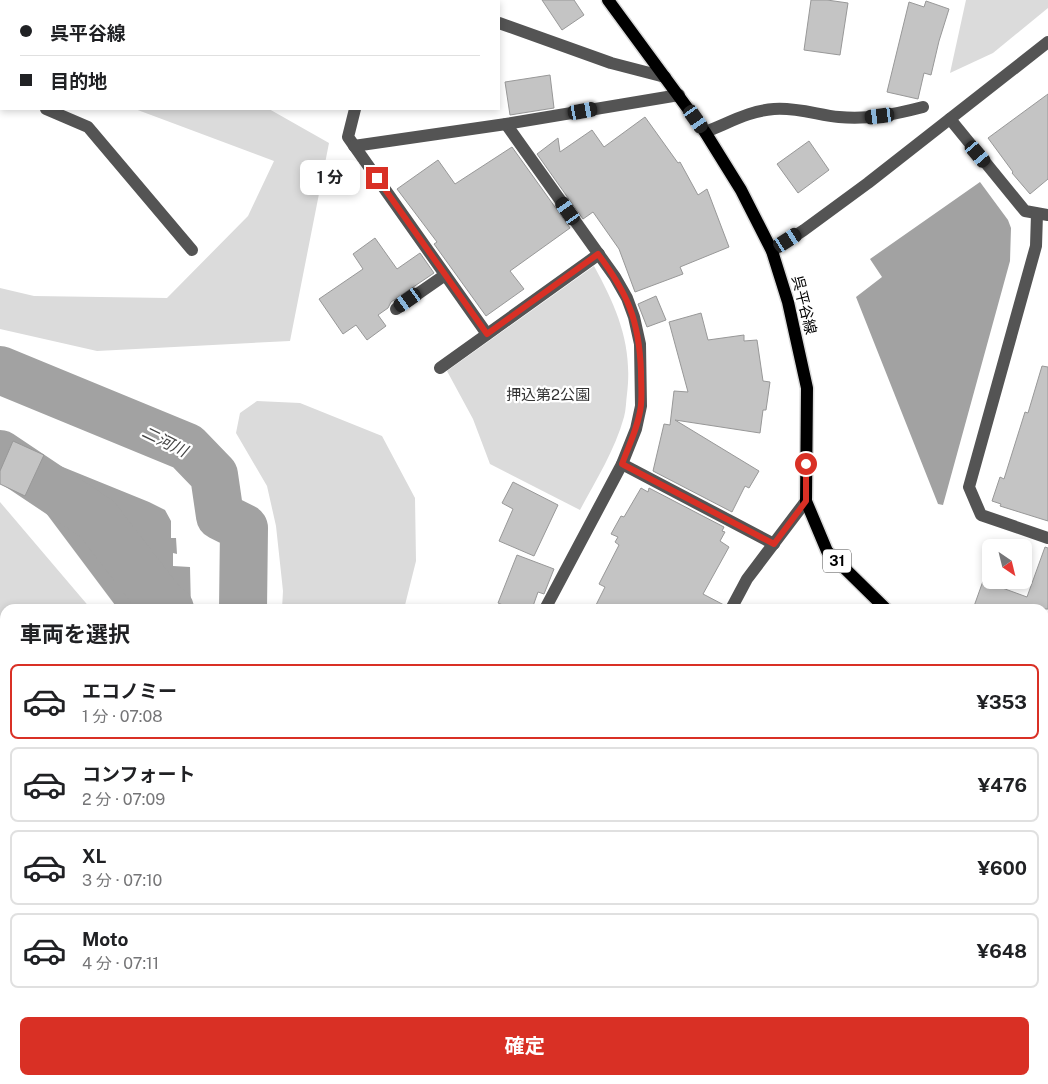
<!DOCTYPE html>
<html lang="ja">
<head>
<meta charset="utf-8">
<style>
	:root { --surface:#fff; --page:#f2f2f2; --text:#202124; --muted:#757577; --line:#e0e0e0; --accent:#d93025 }
	body { margin:0; font-family:"Public Sans","Noto Sans JP",sans-serif; background:var(--page); color:var(--text); height:100vh; display:flex; flex-direction:column; font-size:19px; white-space:nowrap }
	* { box-sizing:border-box; margin:0 }
	p { font-size:16px; color:var(--muted) }
	.icon { flex:none; width:28px; height:28px; fill:none; stroke:currentColor; stroke-width:2; stroke-linecap:round; stroke-linejoin:round }
	.map { position:relative; flex:1; overflow:hidden }
	.sheet { position:absolute; left:0px; top:604px; width:1049px; height:481px; display:flex; flex-direction:column; background:var(--surface); border-radius:15px 15px 0 0; box-shadow:0 2px 8px #0003 }
	.sheet>* { flex:none }
	.top-card { position:absolute; left:0px; top:0px; width:500px; height:110px; box-shadow:0 2px 8px #0003; display:grid; align-content:center; height:110px; padding:0 20px; background:var(--surface) }
	.needle { width:32px; rotate:145deg }
	.tools { position:absolute; left:982px; top:539px; display:grid; gap:10px }
	.tools a { display:grid; place-items:center; width:50px; height:50px; border-radius:8px; background:var(--surface); box-shadow:0 2px 8px #0003; font-size:25px }
	.end { position:absolute; width:22px; height:22px; margin:-11px; border:6px solid #d93025; background:#fff; box-shadow:0 0 0 2px #fff }
	.from { border-radius:50% }
	.bubble { position:absolute; height:35px; border-radius:8px; background:var(--surface); box-shadow:0 2px 8px #0003; font-size:16px; font-weight:700; line-height:35px; text-align:center }
	.car { position:absolute; width:15px; height:30px; margin:-15px -8px; border-radius:6px; box-shadow:0 0 4px 1px #0007; background:linear-gradient(#222 24%,#8ab4d8 0 40%,#222 0 76%,#8ab4d8 0 86%,#222 0) }
	.top-card b { display:flex; align-items:center; gap:18px; height:48px; font-size:19px }
	.top-card b+b { border-top:1px solid var(--line) }
	.top-card i { width:12px; height:12px; background:var(--text) }
	ul { padding:0; list-style:none }
	li { display:flex; align-items:center; gap:15px; height:75px; margin:0 10px 8px; padding:0 10px; border:2px solid var(--line); border-radius:8px }
	li div { flex:1 }
	li b { display:block; font-size:19px }
	li em { font-style:normal; font-weight:700 }
	li.current { border-color:var(--accent) }
	li>.icon { width:45px; height:45px; stroke-width:1.5 }
	h2 { padding:0 20px; font-size:22px; line-height:60px }
	.cta { display:flex; gap:10px; margin-top:auto; padding:10px 20px }
	.cta a { flex:1; height:58px; border-radius:8px; background:var(--accent); color:#fff; font-size:20px; font-weight:700; line-height:58px; text-align:center }
	.map>svg:first-child { display:block }
	.green { fill:#dbdbdb }
	.water { fill:#a2a2a2 }
	.lines { fill:none; stroke-linecap:round; stroke-linejoin:round }
	.river { stroke:#a2a2a2; stroke-width:48 }
	.building { fill:#c4c4c4; stroke:#989898 }
	.major-casing { stroke:#dbdbdb; stroke-width:15 }
	.minor { stroke:#545454; stroke-width:12 }
	.major { stroke:#000; stroke-width:12 }
	.route { stroke:#d93025; stroke-width:6 }
	.labels { text-anchor:middle; stroke-width:4.5; stroke-linejoin:round; paint-order:stroke }
	.shield { fill:#fff; stroke:#4c4c4c; stroke-width:1 }
	.shield-label { font-size:14px; font-weight:bold; fill:#000 }
	.street-label { font-size:15px; fill:#000; stroke:#fff }
	.park-label { font-size:15px; fill:#323232; stroke:#fff }
	.water-label { font-size:16px; font-style:italic; fill:#434343; stroke:#fff }
</style>
</head>
<body>
<div class="map">
<svg width="1048" height="1084" viewBox="0 0 1048 1084">
	<rect width="100%" height="100%" fill="#fff"/>
	<!-- green -->
	<g class="green">
		<polygon points="966,0 1048,0 1048,8 993,53 950,73"/>
		<polygon points="135,109 269,109 329,143 290,341 97,351 0,329 0,288 34,296 167,298 248,216 274,161"/>
		<path d="M 594,266 C 617,308 633,345 627,394 C 626,401 626,410 624,417 C 615,450 596,480 580,510 L 490,464 L 473,419 L 447,371 Z"/>
		<polygon points="257,401 300,403 382,436 415,498 416,561 404,609 282,609 283,591 276,526 267,486 236,433 240,413"/>
		<polygon points="0,502 91,609 5,609 5,1080 218,1080 216,1084 0,1084"/>
		<polygon points="297,1080 373,1080 373,1084 296,1084"/>
	</g>
	<!-- water -->
	<g class="water">
		<polygon points="980,182 1008,220 1011,228 1010,261 943,505 938,504 856,297 882,277 870,259"/>
		<polygon points="48,461 149,502 165,510 171,521 171,538 176,538 177,554 173,553 173,566 190,567 191,609 118,609 43,509 29,501"/>
	</g>
	<g class="lines">
		<!-- river -->
		<g class="river">
			<polyline points="0,370 187,447 214,475 220,516 244,528 243,609"/>
			<polyline points="0,454 97,519 165,607 170,609"/>
			<polyline points="1044,971 1048,974"/>
			<polyline points="251,1084 253,1080"/>
		</g>
	</g>
	<!-- building -->
	<g class="building">
		<polygon points="542,0 574,0 584,15 562,30"/>
		<polygon points="811,0 827,0 848,3 840,55 804,50"/>
		<polygon points="926,1 949,9 939,41 931,75 924,73 918,99 887,92 909,2 924,7"/>
		<polygon points="550,75 554,108 510,115 505,82"/>
		<polygon points="1048,94 1048,179 1030,194 1012,173 1013,172 988,138"/>
		<polygon points="645,117 678,163 680,162 698,195 707,189 729,247 680,267 683,274 635,292 619,249 593,212 583,219 537,154 558,138 560,152 592,130 604,147"/>
		<polygon points="809,141 829,170 798,193 777,164"/>
		<polygon points="512,147 570,228 510,271 524,289 486,316 434,244 437,242 397,189 438,160 455,184"/>
		<polygon points="375,238 397,269 420,253 434,273 391,302 388,308 378,315 386,326 367,340 356,325 343,334 319,299 363,269 353,254"/>
		<polygon points="656,296 666,320 647,327 638,304"/>
		<polygon points="701,313 708,340 744,335 744,341 757,340 763,381 770,382 766,410 763,410 760,433 675,420 759,471 749,488 745,486 732,512 653,471 664,424 670,425 674,391 688,392 669,322"/>
		<polygon points="1042,366 1048,367 1048,521 1000,506 1001,504 992,501 1000,477 1004,479 1025,412 1028,413"/>
		<polygon points="13,441 44,455 25,496 0,484 0,471"/>
		<polygon points="513,482 558,505 534,556 499,541 513,509 502,503"/>
		<polygon points="641,488 648,492 649,488 724,527 722,531 725,532 720,541 729,547 703,594 724,605 723,609 594,609 605,587 599,584 619,545 615,542 618,537 611,534 621,516 624,517"/>
		<polygon points="1045,547 1048,548 1048,609 973,609 983,581 1027,597"/>
		<polygon points="517,555 554,569 544,594 538,592 532,609 513,609 498,603"/>
	</g>
	<g class="lines">
		<!-- major casing -->
		<g class="major-casing">
			<g id="major">
				<polyline points="608,0 705,132 741,190 772,251 788,302 807,388 806,501 827,551 886,609"/>
				<polyline points="1044,669 1048,671"/>
			</g>
		</g>
		<!-- minor -->
		<g class="minor">
			<polyline points="433,0 437,1"/>
			<polyline points="380,1 380,0"/>
			<polyline points="499,23 611,63 665,77"/>
			<polyline points="0,87 1,87"/>
			<polyline points="46,109 88,127 192,250"/>
			<polyline points="355,109 348,137 487,334"/>
			<polyline points="950,119 1025,211 1048,215"/>
			<polyline points="506,124 615,277 627,298 634,317 640,344 641,406 636,429 622,464 545,609"/>
			<path d="M 705,132 C 729,123 748,111 774,109 C 795,107 819,115 839,117 C 868,120 896,114 923,107"/>
			<polyline points="354,146 506,124 679,95"/>
			<polyline points="1037,214 1036,246 969,487 981,515 1048,538"/>
			<polyline points="772,251 804,230 868,183 1048,42"/>
			<polyline points="396,309 445,275"/>
			<polyline points="440,368 599,254"/>
			<polyline points="622,464 774,544"/>
			<polyline points="731,609 747,579 806,501"/>
			<polyline points="784,1080 801,1084"/>
			<polyline points="482,1084 484,1080"/>
		</g>
		<!-- major -->
		<use href="#major" class="major"/>
	</g>
	<g class="lines">
		<!-- route -->
		<path class="route" d="M 377,178 L 487,334 L 598,254 C 628,294 639,320 641,371 C 641,382 642,394 641,405 C 639,425 629,445 622,464 L 774,544 L 806,501 L 806,464"/>
	</g>
	<g class="labels">
		<!-- shield labels -->
		<rect class="shield" x="823" y="549.5" width="28" height="23" rx="4"/>
		<g class="shield-label">
			<text x="837" y="566">31</text>
		</g>
		<!-- street labels -->
		<g class="street-label">
			<text transform="translate(804 305) rotate(76)" y="5">呉平谷線</text>
		</g>
		<!-- park labels -->
		<g class="park-label">
			<text x="548" y="400">押込第2公園</text>
		</g>
		<!-- water labels -->
		<g class="water-label">
			<text transform="translate(165 441) rotate(26)" y="6">二河川</text>
		</g>
	</g>
</svg>
<div class="tools">
<a><svg class="needle" viewBox="-14 -14 28 28"><path d="M0-13l5 13h-10z" fill="#e53935"/><path d="M0 13l5-13h-10z" fill="#757577"/></svg></a>
</div>
<i class="end from" style="left:806px;top:464px"></i>
<i class="end" style="left:377px;top:178px"></i>
<div class="bubble" style="left:300px;top:160px;width:60px">1 分</div>
<i class="car" style="left:583px;top:111px;rotate:80deg"></i>
<i class="car" style="left:880px;top:116px;rotate:263deg"></i>
<i class="car" style="left:696px;top:119px;rotate:145deg"></i>
<i class="car" style="left:978px;top:154px;rotate:140deg"></i>
<i class="car" style="left:568px;top:211px;rotate:325deg"></i>
<i class="car" style="left:788px;top:240px;rotate:57deg"></i>
<i class="car" style="left:408px;top:300px;rotate:235deg"></i>
<div class="top-card">
<b><i class="from"></i>呉平谷線</b>
<b><i></i>目的地</b>
</div>
<section class="sheet">
<h2>車両を選択</h2>
<ul>
<li class="current"><svg class="icon" aria-label="car" viewBox="0 0 24 24"><path d="M5 17H2v-5l4-1 3-4h7l3 4 3 1v5h-3M9 17h6M6 11h13"/><circle cx="7" cy="17" r="2"/><circle cx="17" cy="17" r="2"/></svg><div><b>エコノミー</b><p>1 分 · 07:08</p></div><em>¥353</em></li>
<li><svg class="icon" aria-label="car" viewBox="0 0 24 24"><path d="M5 17H2v-5l4-1 3-4h7l3 4 3 1v5h-3M9 17h6M6 11h13"/><circle cx="7" cy="17" r="2"/><circle cx="17" cy="17" r="2"/></svg><div><b>コンフォート</b><p>2 分 · 07:09</p></div><em>¥476</em></li>
<li><svg class="icon" aria-label="car" viewBox="0 0 24 24"><path d="M5 17H2v-5l4-1 3-4h7l3 4 3 1v5h-3M9 17h6M6 11h13"/><circle cx="7" cy="17" r="2"/><circle cx="17" cy="17" r="2"/></svg><div><b>XL</b><p>3 分 · 07:10</p></div><em>¥600</em></li>
<li><svg class="icon" aria-label="car" viewBox="0 0 24 24"><path d="M5 17H2v-5l4-1 3-4h7l3 4 3 1v5h-3M9 17h6M6 11h13"/><circle cx="7" cy="17" r="2"/><circle cx="17" cy="17" r="2"/></svg><div><b>Moto</b><p>4 分 · 07:11</p></div><em>¥648</em></li>
</ul>
<div class="cta"><a>確定</a></div>
</section>
</div>
</body>
</html>
